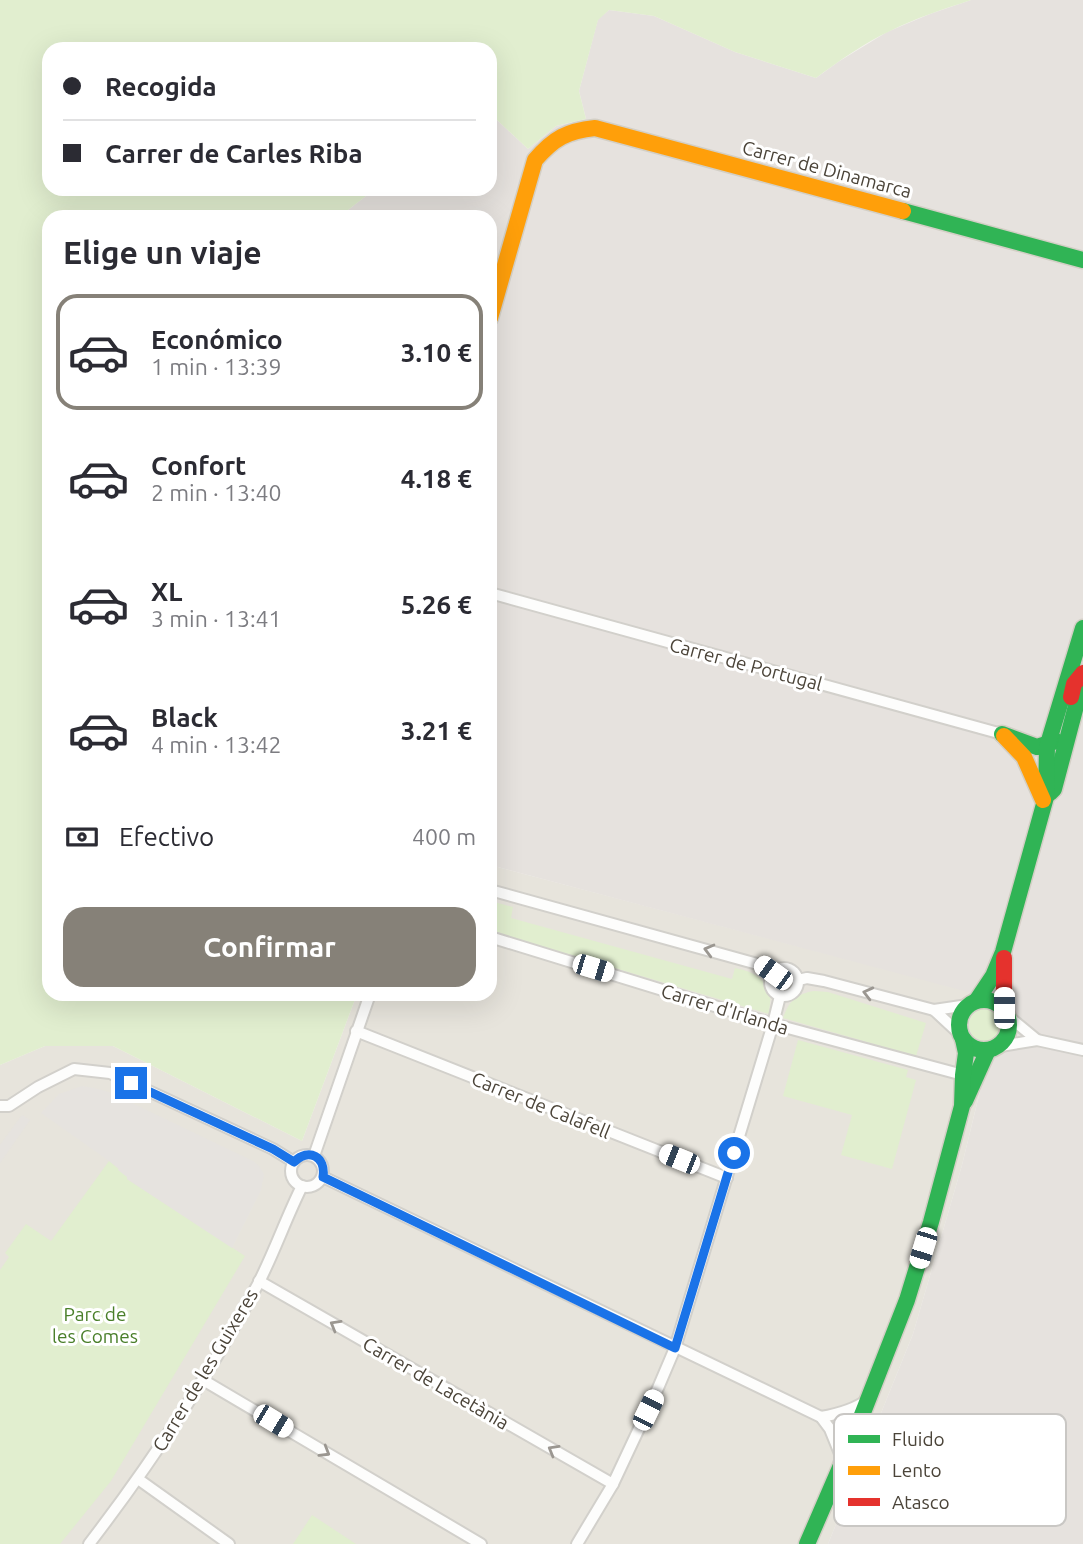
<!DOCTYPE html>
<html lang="es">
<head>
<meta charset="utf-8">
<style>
	:root { --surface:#fff; --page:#f7f7f7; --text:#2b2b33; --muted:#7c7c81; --line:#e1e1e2; --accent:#868178 }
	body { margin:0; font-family:Ubuntu,sans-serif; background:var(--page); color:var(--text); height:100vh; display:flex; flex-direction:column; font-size:26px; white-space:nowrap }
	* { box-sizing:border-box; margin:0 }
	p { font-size:23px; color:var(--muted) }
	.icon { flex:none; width:38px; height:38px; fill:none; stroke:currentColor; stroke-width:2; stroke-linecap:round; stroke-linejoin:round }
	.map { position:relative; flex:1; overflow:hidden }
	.details { position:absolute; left:42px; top:210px; width:455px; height:791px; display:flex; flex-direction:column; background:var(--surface); border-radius:21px; box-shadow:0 7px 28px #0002 }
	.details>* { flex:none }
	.banner { position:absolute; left:42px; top:42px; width:455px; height:154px; border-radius:21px; box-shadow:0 7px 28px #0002; display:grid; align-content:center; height:154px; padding:0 21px; background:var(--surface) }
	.end { position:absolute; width:32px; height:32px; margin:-16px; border:9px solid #1a73e8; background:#fff; box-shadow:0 0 0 4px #fff }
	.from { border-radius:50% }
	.car { position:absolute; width:21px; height:42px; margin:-21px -10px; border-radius:9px; box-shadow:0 0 5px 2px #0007; background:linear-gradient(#fff 24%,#345 0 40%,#fff 0 76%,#345 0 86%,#fff 0) }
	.banner b { display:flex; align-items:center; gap:24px; height:66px; font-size:26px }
	.banner b+b { border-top:2px solid var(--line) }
	.banner i { width:18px; height:18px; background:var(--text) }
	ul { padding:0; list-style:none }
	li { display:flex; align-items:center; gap:21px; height:116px; margin:0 14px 10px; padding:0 7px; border:4px solid transparent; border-radius:21px }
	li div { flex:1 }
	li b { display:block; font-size:26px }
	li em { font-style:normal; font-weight:700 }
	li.current { border-color:var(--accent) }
	li>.icon { width:63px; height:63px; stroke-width:1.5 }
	h2 { padding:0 21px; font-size:32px; line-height:84px }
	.pay { display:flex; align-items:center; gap:18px; height:77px; padding:0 21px; font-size:26px }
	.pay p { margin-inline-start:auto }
	.button { display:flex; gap:14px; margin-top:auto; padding:14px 21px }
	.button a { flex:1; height:80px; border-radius:21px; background:var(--accent); color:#fff; font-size:28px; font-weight:700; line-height:80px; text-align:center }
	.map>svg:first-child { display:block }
	.residential { fill:#e7e4dc }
	.industrial { fill:#e6e2de }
	.green { fill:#e1eecf }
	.parking { fill:#e6e3df }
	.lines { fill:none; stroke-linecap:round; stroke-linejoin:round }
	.street-casing { stroke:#d2d0cb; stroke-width:14 }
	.fast-casing { stroke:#d3cfc5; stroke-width:19 }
	.slow-casing { stroke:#d3cfc5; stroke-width:19 }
	.jam-casing { stroke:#d3cfc5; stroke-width:19 }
	.street { stroke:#fdfdfc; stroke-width:10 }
	.fast { stroke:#30b455; stroke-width:16 }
	.slow { stroke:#ff9f0a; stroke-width:16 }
	.jam { stroke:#e5322d; stroke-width:16 }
	.oneway { stroke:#9b9791 }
	.route { stroke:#1a73e8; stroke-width:9 }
	.labels { text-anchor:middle; stroke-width:6; stroke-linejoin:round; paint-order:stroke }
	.street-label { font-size:19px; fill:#4b4439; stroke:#fff }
	.park-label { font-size:19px; fill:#4a7f2a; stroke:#fff }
	.key { fill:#fff; stroke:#c9c7c4; stroke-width:2 }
	.key-label { font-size:19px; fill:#4b4439 }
</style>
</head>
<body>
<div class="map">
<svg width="1083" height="1544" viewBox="0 0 1083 1544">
	<rect width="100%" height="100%" fill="#f4f2ee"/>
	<!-- residential -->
	<polygon class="residential" points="490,865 1002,1000 962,1165 913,1334 828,1544 0,1544 0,1065 45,1046 113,1046 302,1141 357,994 490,994"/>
	<!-- industrial -->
	<polygon class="industrial" points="971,0 1083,0 1083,1544 828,1544 913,1334 962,1165 1002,1001 490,865 490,217 339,217 375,189 490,189 490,124 497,120 528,149 556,126 586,119 579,91 598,19 609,10 654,16 735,52 816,78 838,62 887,32 930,14"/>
	<!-- green -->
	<g class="green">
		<path d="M 0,0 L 971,0 C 944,9 916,18 890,31 C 864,43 839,61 816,78 L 735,52 L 654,16 L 609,10 L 598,20 L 579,91 L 586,119 L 556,126 L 528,149 L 497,120 L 490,124 L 490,49 L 49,49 L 49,189 L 375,189 L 339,217 L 49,217 L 49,994 L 357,994 L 302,1141 L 113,1046 L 45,1046 L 0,1065 Z"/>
		<path d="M 490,901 L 513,907 L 511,918 L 732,979 L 735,968 C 751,971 767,978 770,996 C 771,1001 769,1009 769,1014 L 490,931 Z"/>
		<path d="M 814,991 L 828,992 L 926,1023 L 916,1056 L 783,1018 C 789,1001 796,994 814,991 Z"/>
		<circle cx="985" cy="1025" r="16"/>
		<polygon points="798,1040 908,1070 906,1077 916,1080 892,1169 841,1155 852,1115 783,1096"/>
		<polygon points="109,1161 128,1177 127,1179 245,1256 111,1481 60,1544 0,1544 0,1270 9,1257 5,1253 26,1224 51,1241"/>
		<polygon points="312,1515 356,1544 293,1544"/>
	</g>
	<!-- parking -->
	<g class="parking">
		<polygon points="82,1086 94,1088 109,1092 253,1161 259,1166 264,1174 261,1190 232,1248 127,1179 127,1177 118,1170 119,1168 41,1113 59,1094"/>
		<polygon points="22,1115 30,1120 0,1163 0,1145"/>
	</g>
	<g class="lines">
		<!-- street casing -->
		<g class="street-casing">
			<g id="street">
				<polyline points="490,593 1002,734"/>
				<polyline points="490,890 761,965 773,973"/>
				<polyline points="490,937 773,1024 963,1075"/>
				<circle cx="784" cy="982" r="14"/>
				<polyline points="798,980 807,978 824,981 934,1010 968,1005"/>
				<polyline points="934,1010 961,1035"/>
				<polyline points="1008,1016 1037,1040"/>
				<polyline points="356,1031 727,1178"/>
				<polyline points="995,1047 1037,1040 1083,1050"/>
				<polyline points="0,1106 9,1106 38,1087 74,1069 110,1073 273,1149 294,1162"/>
				<circle cx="307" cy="1171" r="16"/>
				<polyline points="314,1156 370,994"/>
				<polyline points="323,1177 821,1417 830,1429 843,1461"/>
				<polyline points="259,1281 613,1484"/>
				<polyline points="203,1380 481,1544"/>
				<path d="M 821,1417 C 838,1414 854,1410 867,1400"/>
				<polyline points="138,1479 229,1544"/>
				<path d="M 89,1544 C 152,1462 209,1375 258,1284 C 274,1253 286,1218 302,1186"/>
				<polyline points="577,1544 613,1484 658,1388 675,1348 773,1024 780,996"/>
			</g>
		</g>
		<!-- fast casing -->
		<g class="fast-casing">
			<g id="fast">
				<polyline points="903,211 1083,260"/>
				<polyline points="1002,734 1037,747 1056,741"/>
				<polyline points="1050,793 1054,789 1081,687"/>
				<circle cx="984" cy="1025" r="25"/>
				<polyline points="977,1000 993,976 1003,952 1046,797 1047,747 1083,628"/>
				<polyline points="965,1101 988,1050"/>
				<polyline points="807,1544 855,1433 907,1300 931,1222 962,1106 963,1075 966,1053 963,1039"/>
			</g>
		</g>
		<!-- slow casing -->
		<g class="slow-casing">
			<g id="slow">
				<path d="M 490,318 L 535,160 C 554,138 567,131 595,128 L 903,211"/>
				<polyline points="1004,736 1024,757 1043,800"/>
			</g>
		</g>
		<!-- jam casing -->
		<g class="jam-casing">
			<g id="jam">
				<polyline points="1071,697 1074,684 1083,673"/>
				<polyline points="1004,958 1004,1008"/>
			</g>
		</g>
		<!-- street -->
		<use href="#street" class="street"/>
		<!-- fast -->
		<use href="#fast" class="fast"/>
		<!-- slow -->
		<use href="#slow" class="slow"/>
		<!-- jam -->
		<use href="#jam" class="jam"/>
	</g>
	<!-- one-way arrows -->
	<defs><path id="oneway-chevron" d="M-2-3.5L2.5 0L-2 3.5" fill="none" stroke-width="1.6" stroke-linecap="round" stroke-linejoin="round" transform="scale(1.75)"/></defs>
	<g class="oneway">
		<use href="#oneway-chevron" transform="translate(709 950) rotate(-165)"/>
		<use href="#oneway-chevron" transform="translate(868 993) rotate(-166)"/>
		<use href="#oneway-chevron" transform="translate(335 1325) rotate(-150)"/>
		<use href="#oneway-chevron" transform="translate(553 1450) rotate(-150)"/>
		<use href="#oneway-chevron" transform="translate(325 1452) rotate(31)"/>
	</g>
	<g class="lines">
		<!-- route -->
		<path class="route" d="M 131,1083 L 273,1149 L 294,1162 C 309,1147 326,1157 323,1177 L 675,1348 L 734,1153"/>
	</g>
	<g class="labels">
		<!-- street labels -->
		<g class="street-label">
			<text transform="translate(827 169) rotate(15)" y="7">Carrer de Dinamarca</text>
			<text transform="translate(746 664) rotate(15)" y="7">Carrer de Portugal</text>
			<text transform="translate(725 1009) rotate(17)" y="7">Carrer d'Irlanda</text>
			<text transform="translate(541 1105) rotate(22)" y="7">Carrer de Calafell</text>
			<text transform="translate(205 1370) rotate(-59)" y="7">Carrer de les Guixeres</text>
			<text transform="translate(436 1383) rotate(30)" y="7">Carrer de Lacetània</text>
		</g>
		<!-- park labels -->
		<g class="park-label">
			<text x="95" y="1321">Parc de<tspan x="95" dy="22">les Comes</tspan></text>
		</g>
	</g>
	<!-- legend -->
	<rect x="834" y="1414" width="232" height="112" rx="10" class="key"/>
	<rect x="848" y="1435" width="32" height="8" fill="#30b455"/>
	<rect x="848" y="1466" width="32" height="9" fill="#ff9f0a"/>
	<rect x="848" y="1498" width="32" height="8" fill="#e5322d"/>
	<g class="key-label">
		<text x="892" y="1446">Fluido</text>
		<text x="892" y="1477">Lento</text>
		<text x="892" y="1509">Atasco</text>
	</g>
</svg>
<i class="end from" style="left:734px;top:1153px"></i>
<i class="end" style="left:131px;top:1083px"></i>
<i class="car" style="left:593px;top:968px;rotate:107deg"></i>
<i class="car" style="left:773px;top:973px;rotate:306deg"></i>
<i class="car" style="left:1004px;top:1008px;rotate:0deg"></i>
<i class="car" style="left:679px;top:1159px;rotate:292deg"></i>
<i class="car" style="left:923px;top:1248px;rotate:197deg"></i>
<i class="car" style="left:648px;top:1410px;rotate:26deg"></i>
<i class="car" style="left:273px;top:1421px;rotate:121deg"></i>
<div class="banner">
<b><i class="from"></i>Recogida</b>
<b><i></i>Carrer de Carles Riba</b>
</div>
<section class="details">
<h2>Elige un viaje</h2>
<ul>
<li class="current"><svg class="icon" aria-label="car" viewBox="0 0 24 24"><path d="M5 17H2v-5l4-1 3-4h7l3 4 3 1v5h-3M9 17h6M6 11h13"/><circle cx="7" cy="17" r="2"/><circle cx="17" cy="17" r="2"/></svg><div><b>Económico</b><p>1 min · 13:39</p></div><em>3.10 €</em></li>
<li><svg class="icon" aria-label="car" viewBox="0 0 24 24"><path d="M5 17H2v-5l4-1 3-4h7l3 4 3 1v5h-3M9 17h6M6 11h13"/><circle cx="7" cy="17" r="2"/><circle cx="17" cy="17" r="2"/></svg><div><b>Confort</b><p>2 min · 13:40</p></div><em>4.18 €</em></li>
<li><svg class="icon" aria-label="car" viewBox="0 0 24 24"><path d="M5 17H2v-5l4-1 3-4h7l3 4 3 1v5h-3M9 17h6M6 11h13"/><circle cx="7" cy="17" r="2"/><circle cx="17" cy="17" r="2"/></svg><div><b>XL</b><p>3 min · 13:41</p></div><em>5.26 €</em></li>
<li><svg class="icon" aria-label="car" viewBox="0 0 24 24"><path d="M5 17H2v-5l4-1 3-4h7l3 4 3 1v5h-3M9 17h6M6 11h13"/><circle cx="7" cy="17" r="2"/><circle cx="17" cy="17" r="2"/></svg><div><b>Black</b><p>4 min · 13:42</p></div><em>3.21 €</em></li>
</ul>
<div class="pay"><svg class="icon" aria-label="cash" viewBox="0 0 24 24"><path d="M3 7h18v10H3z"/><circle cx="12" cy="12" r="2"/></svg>Efectivo<p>400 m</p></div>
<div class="button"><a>Confirmar</a></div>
</section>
</div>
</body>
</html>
